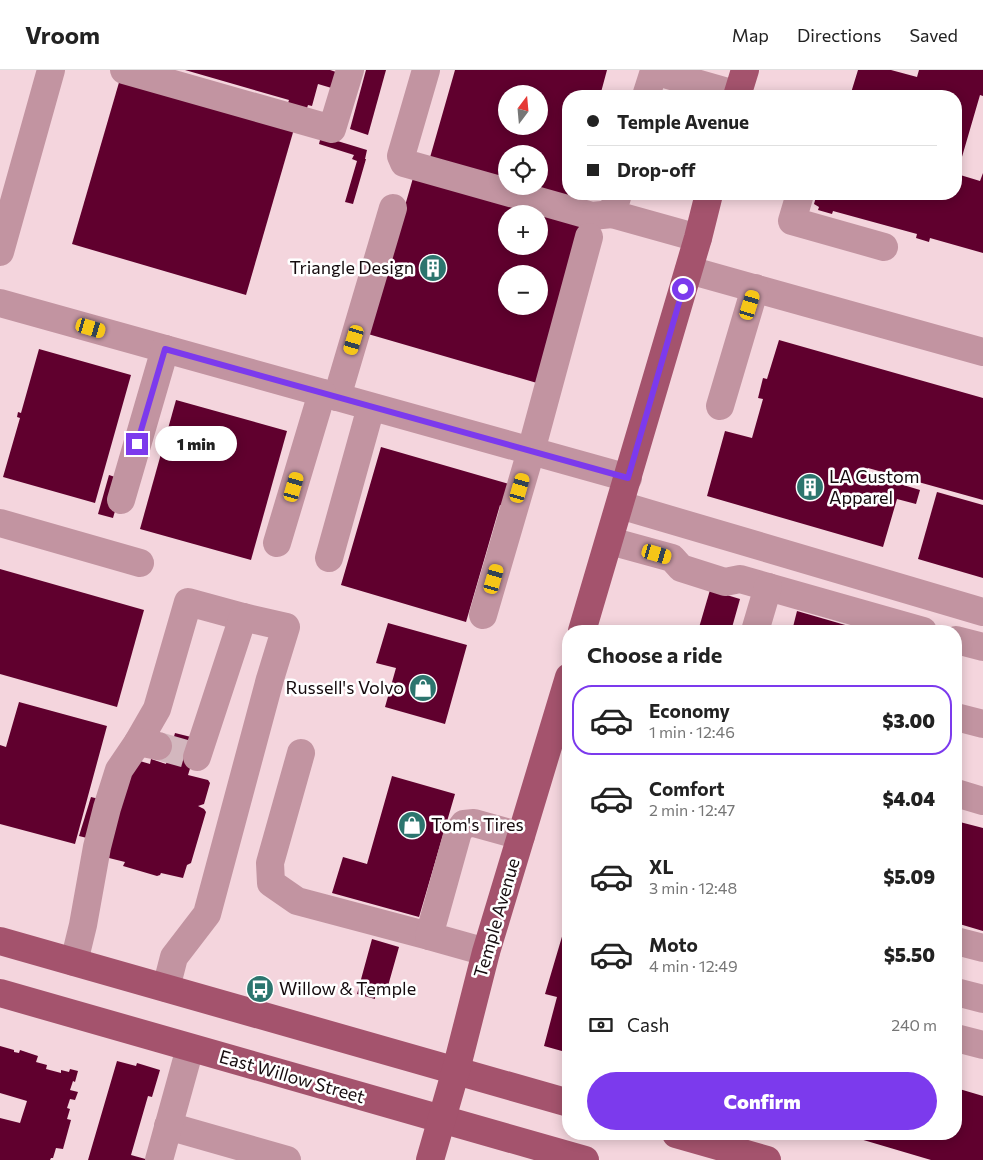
<!DOCTYPE html>
<html lang="en">
<head>
<meta charset="utf-8">
<style>
	:root { --surface:#fff; --page:#f2f2f2; --text:#222; --muted:#767676; --line:#e0e0e0; --accent:#7c3aed }
	body { margin:0; font-family:Commissioner,sans-serif; background:var(--page); color:var(--text); height:100vh; display:flex; flex-direction:column; font-size:19px; white-space:nowrap }
	* { box-sizing:border-box; margin:0 }
	p { font-size:16px; color:var(--muted) }
	.icon { flex:none; width:28px; height:28px; fill:none; stroke:currentColor; stroke-width:2; stroke-linecap:round; stroke-linejoin:round }
	.map { position:relative; flex:1; overflow:hidden }
	.panel { position:absolute; left:562px; top:555px; width:400px; height:515px; display:flex; flex-direction:column; background:var(--surface); border-radius:20px; box-shadow:0 2px 12px #0003 }
	.panel>* { flex:none }
	.top-card { position:absolute; left:562px; top:20px; width:400px; height:110px; border-radius:20px; box-shadow:0 2px 12px #0003; display:grid; align-content:center; height:110px; padding:0 25px; background:var(--surface) }
	.needle { width:32px; rotate:16deg }
	.buttons { position:absolute; left:498px; top:15px; display:grid; gap:10px }
	.buttons a { display:grid; place-items:center; width:50px; height:50px; border-radius:50%; background:var(--surface); box-shadow:0 2px 12px #0003; font-size:25px }
	.end { position:absolute; width:22px; height:22px; margin:-11px; border:6px solid #7c3aed; background:#fff; box-shadow:0 0 0 2px #fff }
	.from { border-radius:50% }
	.bubble { position:absolute; height:35px; border-radius:18px; background:var(--surface); box-shadow:0 2px 12px #0003; font-size:16px; font-weight:800; line-height:35px; text-align:center }
	.car { position:absolute; width:15px; height:30px; margin:-15px -8px; border-radius:6px; box-shadow:0 0 4px 1px #0007; background:linear-gradient(#f5c518 24%,#345 0 40%,#f5c518 0 76%,#345 0 86%,#f5c518 0) }
	.top-card b { display:flex; align-items:center; gap:18px; height:48px; font-size:19px }
	.top-card b+b { border-top:1px solid var(--line) }
	.top-card i { width:12px; height:12px; background:var(--text) }
	ul { padding:0; list-style:none }
	li { display:flex; align-items:center; gap:15px; height:70px; margin:0 10px 8px; padding:0 15px; border:2px solid transparent; border-radius:20px }
	li div { flex:1 }
	li b { display:block; font-size:19px }
	li em { font-style:normal; font-weight:800 }
	li.on { border-color:var(--accent) }
	li>.icon { width:45px; height:45px; stroke-width:1.5 }
	h2 { padding:0 25px; font-size:22px; line-height:60px }
	.pay { display:flex; align-items:center; gap:12px; height:55px; padding:0 25px; font-size:19px }
	.pay p { margin-inline-start:auto }
	.primary-button { display:flex; gap:10px; margin-top:auto; padding:10px 25px }
	.primary-button a { flex:1; height:58px; border-radius:30px; background:var(--accent); color:#fff; font-size:20px; font-weight:800; line-height:58px; text-align:center }
	header { display:flex; align-items:center; gap:30px; box-sizing:border-box; height:70px; padding:0 25px; background:var(--surface); border-bottom:1px solid var(--line) }
	header strong { font-size:24px }
	nav { display:flex; gap:28px; margin-inline-start:auto; font-size:18px }
	.map>svg:first-child { display:block }
	.building { fill:#60002e; fill-rule:evenodd }
	.lines { fill:none; stroke-linecap:round; stroke-linejoin:round }
	.minor-tunnel { stroke:#d3b7be; stroke-width:28; stroke-dasharray:28 14; stroke-linecap:butt }
	.minor { stroke:#c294a1; stroke-width:28 }
	.major { stroke:#a4536d; stroke-width:28 }
	.route { stroke:#7c3aed; stroke-width:6 }
	.labels { text-anchor:middle; stroke-width:5; stroke-linejoin:round; paint-order:stroke }
	.poi-label { font-size:18px; fill:#150b0e; stroke:#fff; text-anchor:start }
	.street-label { font-size:18px; fill:#150b0e; stroke:#fff }
</style>
</head>
<body>
<header>
<strong>Vroom</strong>
<nav><a>Map</a><a>Directions</a><a>Saved</a></nav>
</header>
<div class="map">
<svg width="983" height="1090" viewBox="0 0 983 1090">
	<rect width="100%" height="100%" fill="#f4d5dd"/>
	<!-- building -->
	<g class="building">
		<polygon points="185,0 330,0 339,3 335,19 318,14 312,36 308,35 305,44 286,39 289,30"/>
		<polygon points="366,0 386,0 368,65 350,59"/>
		<path d="M 455,0 L 607,0 L 600,26 L 569,26 L 569,124 L 572,124 L 570,130 L 521,116 L 539,116 L 539,84 L 506,84 L 506,113 L 429,91 ZM 506,24 L 539,24 L 539,56 L 506,56 Z"/>
		<polygon points="858,0 891,0 917,7 919,0 983,0 983,26 980,25 957,104 980,111 983,103 983,183 930,168 929,172 916,168 917,164 833,141 832,144 818,140 819,137 814,134 816,127 819,128 820,124 956,124 956,26 850,26"/>
		<polygon points="120,9 294,59 246,225 72,174"/>
		<polygon points="321,66 367,80 365,89 366,89 353,134 345,132 357,91 352,89 354,85 319,74"/>
		<path d="M 413,108 L 537,144 L 506,144 L 506,176 L 539,176 L 539,144 L 580,155 L 543,287 L 537,313 L 368,264 ZM 506,204 L 539,204 L 539,236 L 506,236 Z"/>
		<polygon points="779,270 983,328 983,430 868,398 867,401 901,411 900,414 920,420 916,434 897,429 883,477 707,426 725,361 752,368 763,329 758,328 763,308 767,309"/>
		<polygon points="39,279 131,305 95,433 3,407 20,348 17,347 18,342 21,343"/>
		<polygon points="176,330 287,361 251,490 140,459"/>
		<polygon points="381,377 509,414 502,436 500,435 466,552 341,515"/>
		<polygon points="109,405 124,410 113,448 98,444"/>
		<polygon points="937,422 983,435 983,508 918,489"/>
		<polygon points="0,499 144,540 117,637 0,604"/>
		<polygon points="710,520 740,529 731,561 698,561"/>
		<polygon points="797,541 866,561 792,561"/>
		<polygon points="388,553 467,575 445,654 385,637 396,598 376,593"/>
		<polygon points="19,632 107,656 75,774 0,754 0,675 6,677"/>
		<polygon points="175,663 199,669 188,705 208,710 210,713 204,734 198,736 204,739 206,742 191,793 187,795 183,808 161,803 160,805 157,806 123,796 125,792 105,787 133,689 150,694 151,689 166,694"/>
		<polygon points="392,706 455,724 419,847 332,823 343,787 367,794"/>
		<polygon points="91,727 99,729 87,768 79,766"/>
		<polygon points="956,751 983,758 983,861 956,853"/>
		<polygon points="569,843 569,983 544,976 557,927 545,924"/>
		<polygon points="372,869 399,877 386,923 379,922 378,927 375,927 375,929 357,924"/>
		<polygon points="0,976 14,980 14,982 19,983 20,980 38,986 36,992 47,995 46,999 61,1003 61,1000 69,1002 70,999 78,1001 75,1012 73,1011 70,1020 78,1022 75,1030 70,1029 67,1038 70,1039 67,1049 71,1050 63,1079 56,1078 53,1088 51,1088 50,1090 0,1090 0,1048 20,1053 27,1031 0,1023"/>
		<polygon points="117,991 136,996 137,993 160,1000 152,1027 148,1026 131,1085 149,1090 88,1090"/>
		<polygon points="956,1018 983,1026 983,1090 931,1090 860,1069 860,1066 854,1064 956,1064"/>
	</g>
	<g class="lines">
		<!-- minor-tunnel -->
		<polyline class="minor-tunnel" points="158,676 197,687"/>
		<!-- minor -->
		<g class="minor">
			<polyline points="124,0 332,59 350,0"/>
			<polyline points="426,0 401,86 404,93 592,146 612,144"/>
			<polyline points="646,26 654,1 738,25"/>
			<polyline points="618,124 612,144 698,168"/>
			<polyline points="800,124 792,151 884,177"/>
			<polyline points="0,182 51,0"/>
			<polyline points="689,200 983,282"/>
			<polyline points="0,233 628,408"/>
			<polyline points="337,327 393,138"/>
			<polyline points="720,336 755,218"/>
			<polyline points="121,430 165,279"/>
			<polyline points="620,435 983,542"/>
			<polyline points="0,453 140,493"/>
			<polyline points="610,471 672,488 681,498 725,512 740,509 923,561"/>
			<polyline points="277,473 322,323"/>
			<polyline points="329,488 371,337"/>
			<polyline points="483,545 531,381 589,167"/>
			<polyline points="755,561 768,517"/>
			<polyline points="956,570 983,577"/>
			<polyline points="956,647 983,654"/>
			<polyline points="138,672 157,639 188,532 243,547"/>
			<polyline points="301,683 270,793 271,813 297,831 429,866"/>
			<polyline points="956,723 983,731"/>
			<polyline points="956,871 983,878"/>
			<polyline points="486,882 429,866 458,762 464,754 474,753 521,766"/>
			<polyline points="74,892 83,855 97,777 107,738 119,700 138,672 158,676"/>
			<polyline points="166,918 174,887 207,844 270,609 286,557 243,547 197,687"/>
			<polyline points="956,922 983,929"/>
			<polyline points="956,968 983,975"/>
			<polyline points="168,1056 287,1090"/>
			<polyline points="159,1090 190,978"/>
		</g>
		<!-- major -->
		<g class="major">
			<polyline points="737,26 745,0"/>
			<polyline points="582,561 698,168 709,124"/>
			<polyline points="0,871 569,1033"/>
			<polyline points="0,923 585,1090"/>
			<polyline points="676,1064 767,1090"/>
			<polyline points="430,1090 456,1000 486,882 569,607"/>
		</g>
	</g>
	<g class="lines">
		<!-- route -->
		<polyline class="route" points="137,374 165,279 628,408 683,219"/>
	</g>
	<!-- icons -->
	<defs>
		<g id="building-disc" transform="scale(1.4375)"><circle r="9.5" fill="#2c756e" stroke="#fff"/><path d="M-4-6H4V6H1V3H-1V6H-4ZM-2.5-4.3h1.7v1.8h-1.7ZM.8-4.3h1.7v1.8H.8ZM-2.5-1h1.7V.8h-1.7ZM.8-1h1.7V.8H.8Z" fill="#fff"/></g>
		<g id="shop-disc" transform="scale(1.4375)"><circle r="9.5" fill="#2c756e" stroke="#fff"/><path d="M-5-2.5h2.3a2.7 3.5 0 0 1 5.4 0H5L5.5 6h-11ZM-1.5-2.5h3a1.5 2.3 0 0 0-3 0Z" fill="#fff"/></g>
		<g id="bus-disc" transform="scale(1.4375)"><circle r="9.5" fill="#2c756e" stroke="#fff"/><path d="M-5-6H5V4H4V6H2V4H-2V6H-4V4H-5ZM-3.5-4V0h7V-4ZM-3.5 1.2v1.5H-2V1.2ZM2 1.2v1.5H3.5V1.2Z" fill="#fff"/></g>
	</defs>
	<g fill-rule="evenodd">
		<use href="#building-disc" x="433" y="198"/>
		<use href="#building-disc" x="810" y="417"/>
		<use href="#shop-disc" x="423" y="618"/>
		<use href="#shop-disc" x="412" y="755"/>
		<use href="#bus-disc" x="260" y="919"/>
	</g>
	<g class="labels">
		<!-- poi labels -->
		<g class="poi-label">
			<text x="414" y="204" text-anchor="end">Triangle Design</text>
			<text x="829" y="413">LA Custom<tspan x="829" dy="21">Apparel</tspan></text>
			<text x="404" y="624" text-anchor="end">Russell's Volvo</text>
			<text x="431" y="761">Tom's Tires</text>
			<text x="279" y="925">Willow &amp; Temple</text>
		</g>
		<!-- street labels -->
		<g class="street-label">
			<text transform="translate(497 848) rotate(-74)" y="6">Temple Avenue</text>
			<text transform="translate(292 1007) rotate(16)" y="6">East Willow Street</text>
		</g>
	</g>
</svg>
<div class="buttons">
<a><svg class="needle" viewBox="-14 -14 28 28"><path d="M0-13l5 13h-10z" fill="#e53935"/><path d="M0 13l5-13h-10z" fill="#767676"/></svg></a>
<a><svg class="icon" aria-label="locate" viewBox="0 0 24 24"><circle cx="12" cy="12" r="6"/><path d="M12 2v4M12 18v4M2 12h4M18 12h4"/></svg></a>
<a>+</a>
<a>−</a>
</div>
<i class="end from" style="left:683px;top:219px"></i>
<i class="end" style="left:137px;top:374px"></i>
<div class="bubble" style="left:155px;top:356px;width:82px">1 min</div>
<i class="car" style="left:750px;top:235px;rotate:17deg"></i>
<i class="car" style="left:91px;top:258px;rotate:106deg"></i>
<i class="car" style="left:354px;top:270px;rotate:197deg"></i>
<i class="car" style="left:294px;top:417px;rotate:16deg"></i>
<i class="car" style="left:520px;top:418px;rotate:16deg"></i>
<i class="car" style="left:657px;top:484px;rotate:106deg"></i>
<i class="car" style="left:494px;top:509px;rotate:16deg"></i>
<div class="top-card">
<b><i class="from"></i>Temple Avenue</b>
<b><i></i>Drop-off</b>
</div>
<section class="panel">
<h2>Choose a ride</h2>
<ul>
<li class="on"><svg class="icon" aria-label="car" viewBox="0 0 24 24"><path d="M5 17H2v-5l4-1 3-4h7l3 4 3 1v5h-3M9 17h6M6 11h13"/><circle cx="7" cy="17" r="2"/><circle cx="17" cy="17" r="2"/></svg><div><b>Economy</b><p>1 min · 12:46</p></div><em>$3.00</em></li>
<li><svg class="icon" aria-label="car" viewBox="0 0 24 24"><path d="M5 17H2v-5l4-1 3-4h7l3 4 3 1v5h-3M9 17h6M6 11h13"/><circle cx="7" cy="17" r="2"/><circle cx="17" cy="17" r="2"/></svg><div><b>Comfort</b><p>2 min · 12:47</p></div><em>$4.04</em></li>
<li><svg class="icon" aria-label="car" viewBox="0 0 24 24"><path d="M5 17H2v-5l4-1 3-4h7l3 4 3 1v5h-3M9 17h6M6 11h13"/><circle cx="7" cy="17" r="2"/><circle cx="17" cy="17" r="2"/></svg><div><b>XL</b><p>3 min · 12:48</p></div><em>$5.09</em></li>
<li><svg class="icon" aria-label="car" viewBox="0 0 24 24"><path d="M5 17H2v-5l4-1 3-4h7l3 4 3 1v5h-3M9 17h6M6 11h13"/><circle cx="7" cy="17" r="2"/><circle cx="17" cy="17" r="2"/></svg><div><b>Moto</b><p>4 min · 12:49</p></div><em>$5.50</em></li>
</ul>
<div class="pay"><svg class="icon" aria-label="cash" viewBox="0 0 24 24"><path d="M3 7h18v10H3z"/><circle cx="12" cy="12" r="2"/></svg>Cash<p>240 m</p></div>
<div class="primary-button"><a>Confirm</a></div>
</section>
</div>
</body>
</html>
